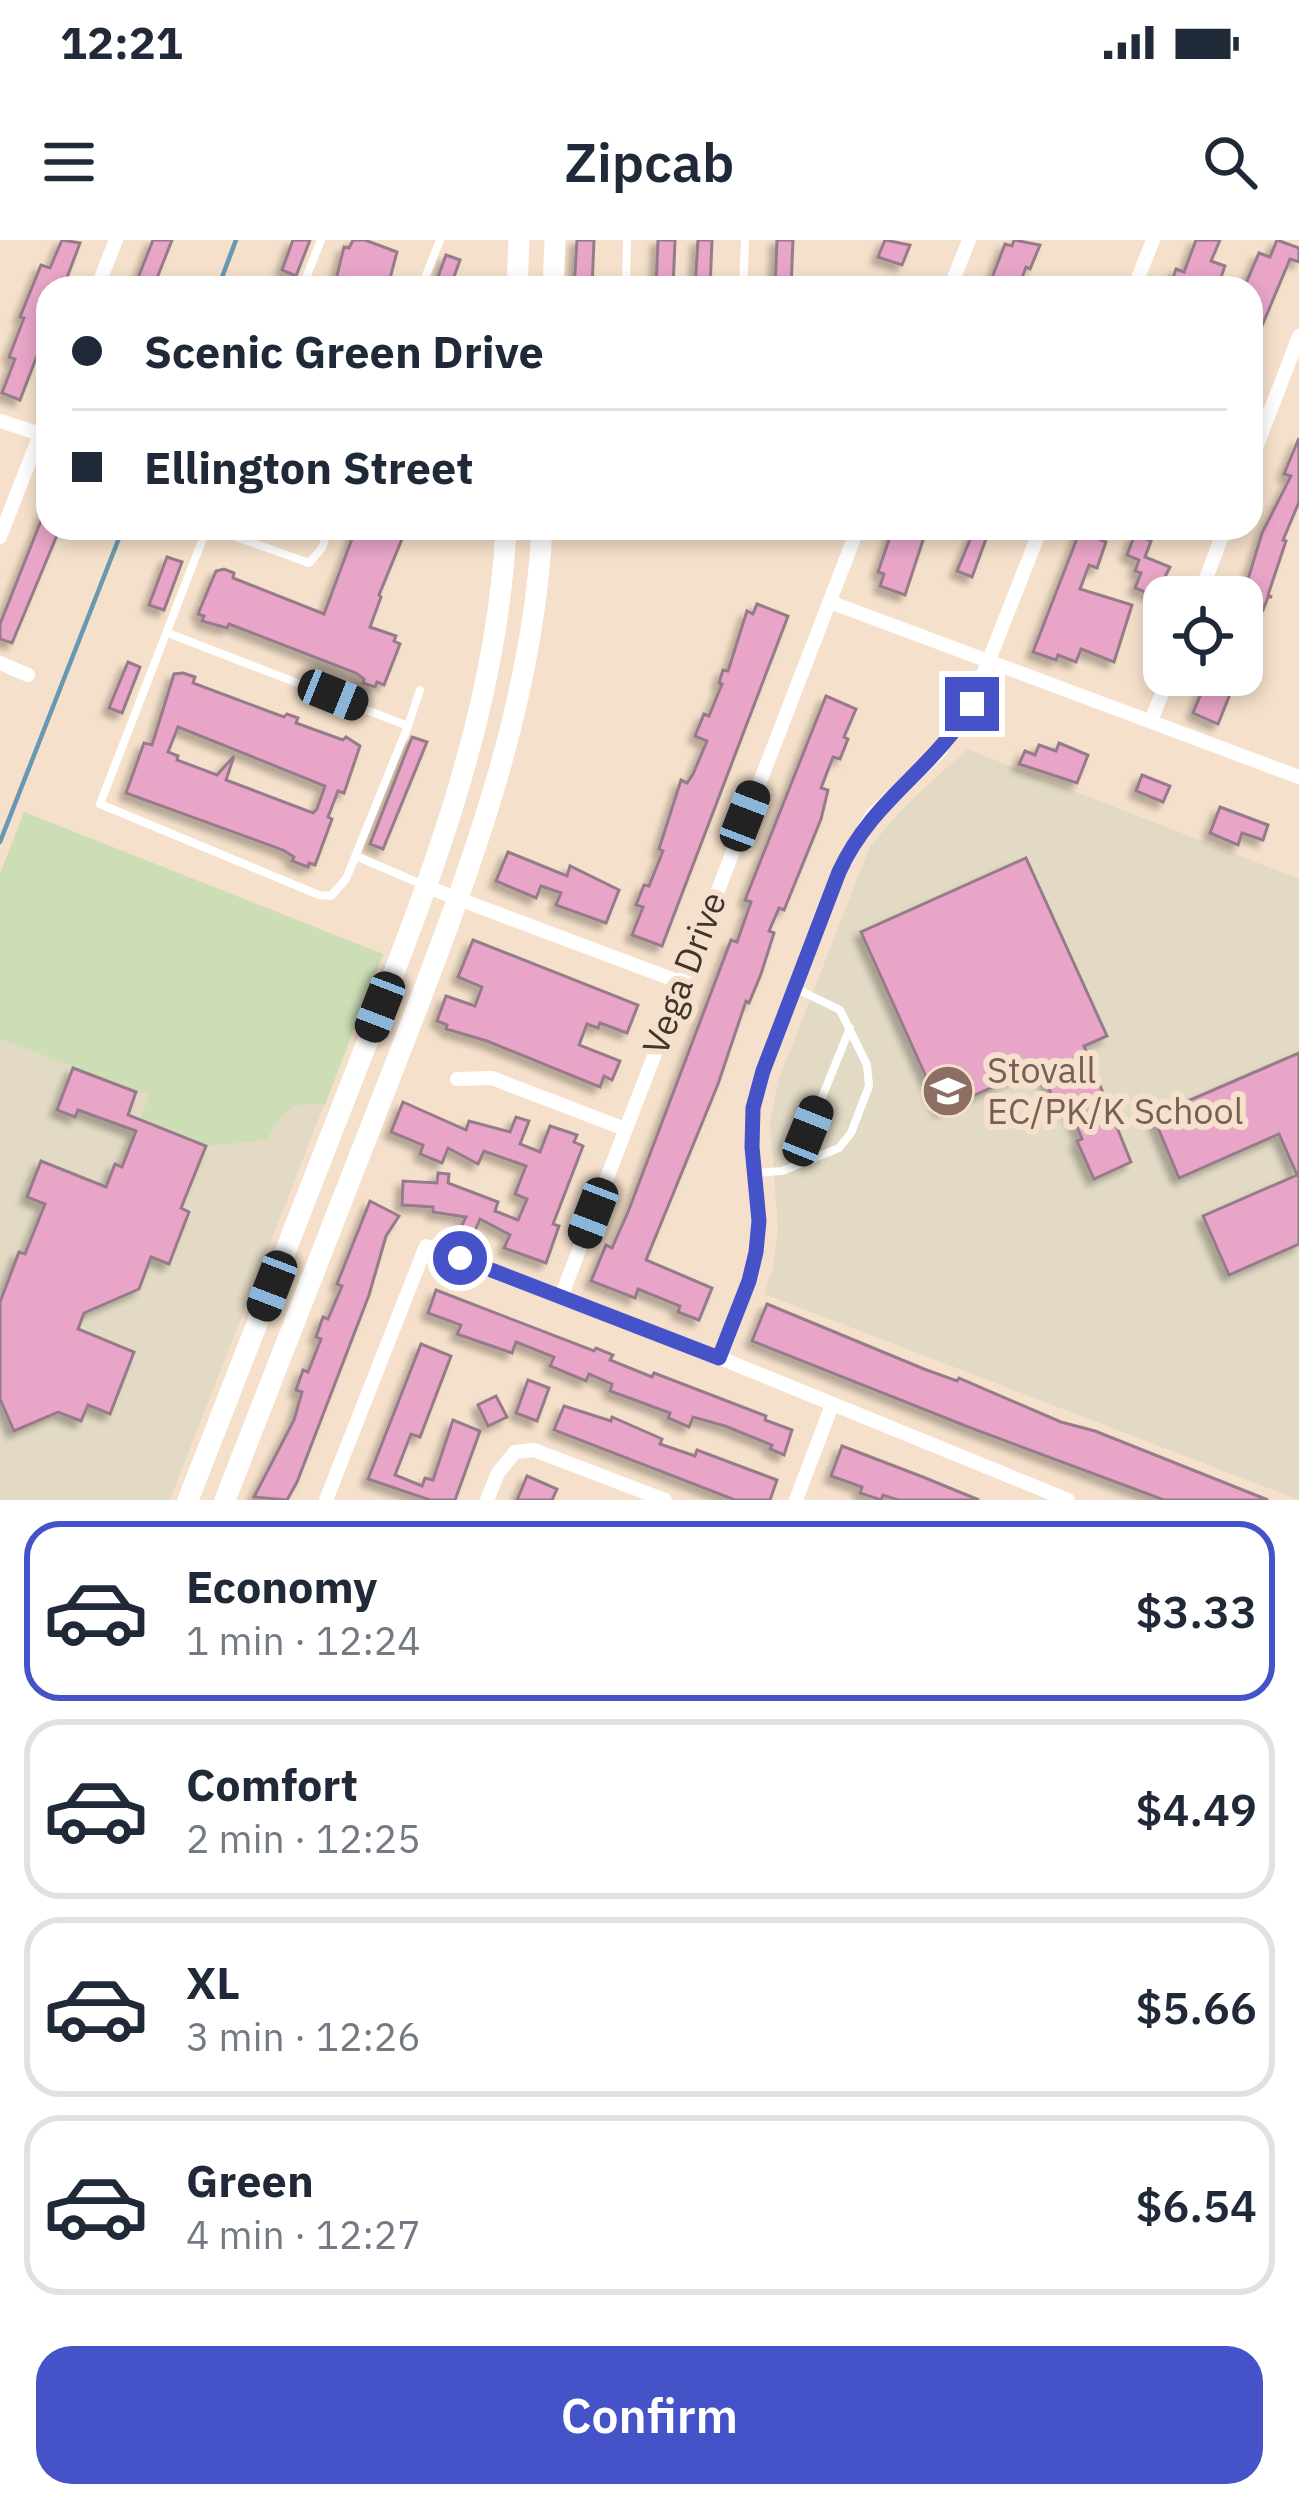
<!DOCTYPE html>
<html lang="en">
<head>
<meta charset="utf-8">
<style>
	:root { --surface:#fff; --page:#f2f2f3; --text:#1f2937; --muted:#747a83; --line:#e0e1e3; --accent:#4652c7 }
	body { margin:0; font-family:"IBM Plex Sans",sans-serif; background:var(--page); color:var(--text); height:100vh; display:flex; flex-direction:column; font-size:45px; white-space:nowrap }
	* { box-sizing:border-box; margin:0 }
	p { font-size:39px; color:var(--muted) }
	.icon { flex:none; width:66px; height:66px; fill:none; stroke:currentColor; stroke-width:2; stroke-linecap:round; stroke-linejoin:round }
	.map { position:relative; height:1260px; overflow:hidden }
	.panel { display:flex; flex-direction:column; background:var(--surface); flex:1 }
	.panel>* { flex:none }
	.top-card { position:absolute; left:36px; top:36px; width:1227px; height:264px; border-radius:36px; box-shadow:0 6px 18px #0003; display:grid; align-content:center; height:264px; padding:0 36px; background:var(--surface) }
	.controls { position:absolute; left:1143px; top:336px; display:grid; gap:24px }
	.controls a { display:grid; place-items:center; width:120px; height:120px; border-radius:24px; background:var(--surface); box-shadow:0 6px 18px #0003; font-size:60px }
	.end { position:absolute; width:54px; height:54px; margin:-27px; border:15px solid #4652c7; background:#fff; box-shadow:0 0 0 6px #fff }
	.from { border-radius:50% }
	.car { position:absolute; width:36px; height:72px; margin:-36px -18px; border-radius:15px; box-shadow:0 0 9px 3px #0007; background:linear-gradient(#222 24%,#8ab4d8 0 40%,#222 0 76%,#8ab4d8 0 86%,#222 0) }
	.top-card b { display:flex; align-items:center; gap:42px; height:114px; font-size:45px }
	.top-card b+b { border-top:3px solid var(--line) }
	.top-card i { width:30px; height:30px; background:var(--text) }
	ul { padding:21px 0 0; list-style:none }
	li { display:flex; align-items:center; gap:36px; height:180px; margin:0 24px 18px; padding:0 12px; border:6px solid var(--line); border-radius:36px }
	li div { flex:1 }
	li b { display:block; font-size:45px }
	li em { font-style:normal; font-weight:600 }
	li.on { border-color:var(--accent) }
	li>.icon { width:108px; height:108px; stroke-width:1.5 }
	.button { display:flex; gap:24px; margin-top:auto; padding:24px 36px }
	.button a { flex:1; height:138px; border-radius:36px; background:var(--accent); color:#fff; font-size:48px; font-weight:600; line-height:138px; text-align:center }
	.status { display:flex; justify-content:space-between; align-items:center; height:84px; padding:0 60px; background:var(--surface); direction:ltr }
	.status svg { height:33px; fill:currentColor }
	header { display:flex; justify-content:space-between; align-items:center; height:156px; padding:0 36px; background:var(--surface); font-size:54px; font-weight:600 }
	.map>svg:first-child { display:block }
	.education { fill:#e2dac5 }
	.green { fill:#cddeb6 }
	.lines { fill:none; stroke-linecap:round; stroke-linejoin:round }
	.stream { stroke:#6999b2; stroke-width:4.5 }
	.building { fill:#e8a5c8; stroke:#967c89; stroke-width:3; fill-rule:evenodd; filter:url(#shadow) }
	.lane { stroke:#fff; stroke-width:8 }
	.street { stroke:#fff; stroke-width:14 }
	.secondary { stroke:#fff; stroke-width:21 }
	.route { stroke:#4652c7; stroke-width:15 }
	.labels { text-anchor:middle; stroke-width:12; stroke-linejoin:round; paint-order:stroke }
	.street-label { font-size:36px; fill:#3e362e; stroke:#f5e1cb }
	.education-label { font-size:36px; fill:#785e54; stroke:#f5e1cb; text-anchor:start }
</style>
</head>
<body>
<div class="status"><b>12:21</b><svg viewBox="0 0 49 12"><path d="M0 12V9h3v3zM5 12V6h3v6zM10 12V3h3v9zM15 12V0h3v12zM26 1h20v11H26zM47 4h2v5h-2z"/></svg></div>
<header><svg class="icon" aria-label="menu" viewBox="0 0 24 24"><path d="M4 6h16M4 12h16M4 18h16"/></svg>Zipcab<svg class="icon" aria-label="search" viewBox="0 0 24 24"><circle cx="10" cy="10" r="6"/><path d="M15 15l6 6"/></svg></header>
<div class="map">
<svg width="1299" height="1260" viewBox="0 0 1299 1260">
	<defs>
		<filter id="shadow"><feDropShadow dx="-6" dy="6" stdDeviation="3" flood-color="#0004"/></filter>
	</defs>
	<rect width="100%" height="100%" fill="#f5e1cb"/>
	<!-- education -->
	<g class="education">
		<polygon points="967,509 1299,639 1299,1260 764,1054 773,1027 778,989 770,881 779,839 870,606 906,565"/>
		<polygon points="24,572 383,714 170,1260 0,1260 0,634"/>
	</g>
	<!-- green -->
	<path class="green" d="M 24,572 L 383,714 L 325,865 C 288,861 285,870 267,900 L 205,906 L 140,880 L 149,855 L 0,799 L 0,634 Z"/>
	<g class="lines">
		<!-- stream -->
		<g class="stream">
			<polyline points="218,48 236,0"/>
			<polyline points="0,602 123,288"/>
		</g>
	</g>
	<!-- building -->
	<g class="building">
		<polygon points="62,0 80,3 63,48 48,48 48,87 20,160 2,153 15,119 9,117 24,78 20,77 41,25 50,28"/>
		<polygon points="153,0 172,0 153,48 134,48"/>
		<polygon points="293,0 310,0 296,36 282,30"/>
		<polygon points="353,0 365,0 397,12 389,42 383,40 380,48 334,48 344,7 349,8"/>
		<polygon points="577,0 594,0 592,48 574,48"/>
		<polygon points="658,0 675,0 673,48 656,48"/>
		<polygon points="698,0 712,0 710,48 695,48"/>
		<polygon points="777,0 793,0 791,48 775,48"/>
		<polygon points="885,0 910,5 902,25 878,17"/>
		<polygon points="1014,0 1040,5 1030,29 1026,27 1018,48 988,48 1005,4 1012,6"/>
		<polygon points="1196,0 1220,0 1211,21 1225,26 1217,48 1171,44 1176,29 1184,32"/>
		<polygon points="1277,0 1299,8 1299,22 1290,19 1251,112 1251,48 1244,48 1259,13 1270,17"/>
		<polygon points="446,15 460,20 450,48 434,48"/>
		<polygon points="1299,198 1299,262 1283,300 1286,301 1268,355 1272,357 1268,357 1263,370 1242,361 1242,357 1234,357 1239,343 1246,346 1262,293 1291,236 1284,234"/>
		<polygon points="48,263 48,288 60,288 12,403 0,399 0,384"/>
		<polygon points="356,288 403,288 404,294 379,355 381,357 370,387 396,396 394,401 400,404 384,445 377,442 375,447 363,443 364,439 356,433 229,384 227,388 202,381 204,376 198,374 216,331 224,329 234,333 233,338 324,374"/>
		<polygon points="893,288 927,288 905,355 880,346 884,334 878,332"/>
		<polygon points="975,288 990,288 972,337 957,331"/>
		<polygon points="1081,288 1104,288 1099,299 1106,302 1097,328 1089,325 1080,349 1132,365 1114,422 1081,409 1076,422 1058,415 1056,420 1033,412"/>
		<polygon points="1135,294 1151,301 1145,317 1170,327 1155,356 1135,348 1141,333 1135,331 1139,320 1127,315"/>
		<polygon points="167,317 182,322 164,370 149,365"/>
		<polygon points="757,364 788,376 662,706 632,695 643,667 636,665 644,645 649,646 663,611 659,609 681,540 687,543 693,534 707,501 695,496 704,474 709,476 722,444 719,443 723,430 728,431 747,371 753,374"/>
		<polygon points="128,422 140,427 122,473 109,468"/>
		<path d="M 183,433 L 195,437 L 193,443 L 284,477 L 287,474 L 298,478 L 296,483 L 343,500 L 346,497 L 360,506 L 344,553 L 338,551 L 328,577 L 332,579 L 315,625 L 309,623 L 308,627 L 292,621 L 294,617 L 283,610 L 126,553 L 144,503 L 152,505 L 174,434 ZM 178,487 L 325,546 L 317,569 L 313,573 L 226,540 L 234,516 L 217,535 L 177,520 L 178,516 L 168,512 Z"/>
		<polygon points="1207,439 1232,449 1218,484 1193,473"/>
		<polygon points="826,456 856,469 844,497 848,499 840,519 833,517 821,548 828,550 821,579 784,670 779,668 769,691 774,693 761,734 749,763 746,761 718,844 646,1020 712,1048 699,1080 678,1072 680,1066 638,1049 635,1058 591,1041 606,1005 612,1008 628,972 731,700 737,702 751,662 745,660"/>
		<polygon points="412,497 427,502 383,609 370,604"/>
		<polygon points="1059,503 1088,515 1077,543 1019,524 1025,511 1035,515 1039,505 1056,511"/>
		<polygon points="1142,535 1170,546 1163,562 1136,551"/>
		<polygon points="1220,567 1268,585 1263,600 1242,593 1238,605 1210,593"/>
		<polygon points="508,612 567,636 570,626 619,650 606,683 556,665 561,653 541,646 536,658 496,641"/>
		<polygon points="1026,618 1107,796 1084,806 1131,922 1094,939 1077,901 1082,899 1066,861 1056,866 1040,826 941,870 861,692"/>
		<polygon points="473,700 638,765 627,793 600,783 598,788 587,784 579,805 620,821 612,840 604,836 600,847 487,801 446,789 447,785 437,781 446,756 475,766 482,747 458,737"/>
		<polygon points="1299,813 1299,1004 1229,1035 1203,976 1297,935 1279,894 1179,938 1153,876"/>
		<polygon points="73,828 136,852 128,875 206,906 181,968 189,972 169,1024 151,1017 139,1049 84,1073 78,1089 134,1112 110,1174 88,1165 81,1181 58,1172 14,1191 0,1159 0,1062 19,1012 25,1014 45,964 27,957 41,921 106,947 115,924 122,927 136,891 78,870 75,877 57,870"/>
		<polygon points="403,862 466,890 469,881 510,892 516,877 529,881 520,904 540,912 550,886 577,895 574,902 583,906 553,984 559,986 546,1023 504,1008 510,995 480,979 474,993 461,987 466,977 433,972 433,967 402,965 403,941 437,943 438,933 449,934 448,943 498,962 495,971 518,980 527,959 515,954 526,926 484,911 478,924 448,908 442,923 420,914 423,905 391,892"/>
		<polygon points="370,961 399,976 386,996 369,1055 297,1242 287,1260 254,1257 294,1180 302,1152 296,1150 303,1130 308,1132 321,1099 316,1097 323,1077 328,1079 342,1046 337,1044"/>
		<polygon points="436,1050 594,1111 596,1108 613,1115 610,1120 652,1137 654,1133 766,1176 765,1180 792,1190 784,1215 770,1209 772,1205 725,1186 693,1177 689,1187 668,1178 670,1173 610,1151 612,1144 589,1134 586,1141 550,1126 554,1117 516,1102 512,1113 457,1094 461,1085 428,1073"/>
		<polygon points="767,1064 924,1129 957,1141 959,1138 1061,1182 1095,1191 1268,1260 1164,1260 971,1188 752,1101"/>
		<polygon points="421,1104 451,1116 420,1197 411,1194 395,1235 422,1246 425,1238 433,1240 453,1180 480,1191 455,1260 430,1260 368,1239"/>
		<polygon points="528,1140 549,1148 537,1181 516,1173"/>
		<polygon points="496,1156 507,1177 488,1186 478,1165"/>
		<polygon points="564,1166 611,1181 612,1177 662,1199 660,1204 695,1216 697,1210 777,1240 770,1260 735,1260 554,1190"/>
		<polygon points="842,1206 923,1237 979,1260 898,1260 883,1255 881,1260 860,1253 862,1247 831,1236"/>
		<polygon points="527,1236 557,1249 552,1260 517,1260"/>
	</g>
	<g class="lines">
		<!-- lane -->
		<g class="lane">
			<polyline points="302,48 321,0"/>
			<polyline points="421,48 440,0"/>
			<polyline points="626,48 627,0"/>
			<polyline points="743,48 745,0"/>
			<polyline points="211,288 309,323 322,308 329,288"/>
			<polyline points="168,393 408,486 346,639 331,656 319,655 100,564 207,288"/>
			<polyline points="408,486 420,450"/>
			<polyline points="356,616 421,644"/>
			<polyline points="795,924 850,788"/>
			<polyline points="756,933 782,931 839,908 851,893 869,846 867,825 840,770 795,748"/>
		</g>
		<!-- street -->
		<g class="street">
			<polyline points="97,48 116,0"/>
			<polyline points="950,48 969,0"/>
			<polyline points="1134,48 1153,0"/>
			<polyline points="0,181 40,194"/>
			<polyline points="1251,221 1299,96"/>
			<polyline points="0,297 48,174"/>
			<polyline points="1199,357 1225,288"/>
			<polyline points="830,362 1299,537"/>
			<polyline points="0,423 28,435"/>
			<polyline points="1151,481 1169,435"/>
			<polyline points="427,647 680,742"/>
			<polyline points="457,839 492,838 625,889"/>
			<polyline points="561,1057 858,288"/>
			<polyline points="720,1118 749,1041 756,1012 759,981 752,907 753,868 763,831 839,632 872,575 938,513 972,463 1041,288"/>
			<polyline points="326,1260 426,1006 720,1118 1068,1260"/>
			<polyline points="487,1260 498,1233 515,1212 534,1210 665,1260"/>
			<polyline points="796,1260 832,1165"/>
		</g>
		<!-- secondary -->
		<g class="secondary">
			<polyline points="517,48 519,0"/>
			<polyline points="553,48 555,0"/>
			<path d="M 188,1260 C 245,1116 301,972 357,828 C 425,653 497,478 506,288"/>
			<path d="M 225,1260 C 283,1110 342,961 400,812 C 465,643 533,471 542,288"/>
		</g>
	</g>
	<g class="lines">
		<!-- route -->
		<path class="route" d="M 460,1018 L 719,1118 L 749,1041 L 756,1012 L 759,981 L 752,907 L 753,868 L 763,831 L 839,632 C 873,558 932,532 972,464"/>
	</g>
	<!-- icons -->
	<defs>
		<g id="school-disc" transform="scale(2.7)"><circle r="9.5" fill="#8d6e63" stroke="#f5e1cb"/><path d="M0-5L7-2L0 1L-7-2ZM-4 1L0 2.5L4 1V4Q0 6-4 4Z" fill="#fff"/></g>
	</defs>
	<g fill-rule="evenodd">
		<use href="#school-disc" x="948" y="851"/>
	</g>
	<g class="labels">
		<!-- street labels -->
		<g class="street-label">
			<text transform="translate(684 733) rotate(-69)" y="13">Vega Drive</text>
		</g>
		<!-- education labels -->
		<g class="education-label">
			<text x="987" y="843">Stovall<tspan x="987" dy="41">EC/PK/K School</tspan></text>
		</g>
	</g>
</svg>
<div class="controls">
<a><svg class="icon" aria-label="locate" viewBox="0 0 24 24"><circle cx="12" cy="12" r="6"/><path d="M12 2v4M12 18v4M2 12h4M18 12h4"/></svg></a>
</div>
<i class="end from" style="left:460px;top:1018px"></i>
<i class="end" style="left:972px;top:464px"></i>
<i class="car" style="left:333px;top:455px;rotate:112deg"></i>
<i class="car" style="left:745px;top:576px;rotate:21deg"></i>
<i class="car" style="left:380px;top:767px;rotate:201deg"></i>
<i class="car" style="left:808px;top:891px;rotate:22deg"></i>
<i class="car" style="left:593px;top:973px;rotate:201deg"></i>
<i class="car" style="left:272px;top:1046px;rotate:201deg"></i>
<div class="top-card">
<b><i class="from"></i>Scenic Green Drive</b>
<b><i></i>Ellington Street</b>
</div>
</div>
<section class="panel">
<ul>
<li class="on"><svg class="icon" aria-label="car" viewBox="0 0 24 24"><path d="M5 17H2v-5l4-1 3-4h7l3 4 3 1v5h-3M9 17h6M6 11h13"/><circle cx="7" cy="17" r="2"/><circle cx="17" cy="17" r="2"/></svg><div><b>Economy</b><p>1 min · 12:24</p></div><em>$3.33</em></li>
<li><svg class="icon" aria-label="car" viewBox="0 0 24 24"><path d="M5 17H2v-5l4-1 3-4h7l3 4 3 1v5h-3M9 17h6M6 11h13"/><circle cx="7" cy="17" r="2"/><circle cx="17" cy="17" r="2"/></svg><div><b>Comfort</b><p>2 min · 12:25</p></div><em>$4.49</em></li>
<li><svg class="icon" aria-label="car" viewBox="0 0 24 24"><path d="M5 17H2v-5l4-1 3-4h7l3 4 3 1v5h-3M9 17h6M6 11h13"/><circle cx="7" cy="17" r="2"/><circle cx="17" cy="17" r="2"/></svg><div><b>XL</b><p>3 min · 12:26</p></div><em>$5.66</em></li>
<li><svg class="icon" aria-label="car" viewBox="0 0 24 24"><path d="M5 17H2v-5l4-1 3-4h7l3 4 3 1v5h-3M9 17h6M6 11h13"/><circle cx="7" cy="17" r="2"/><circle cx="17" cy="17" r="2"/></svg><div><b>Green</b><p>4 min · 12:27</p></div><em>$6.54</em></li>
</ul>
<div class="button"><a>Confirm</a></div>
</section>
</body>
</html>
